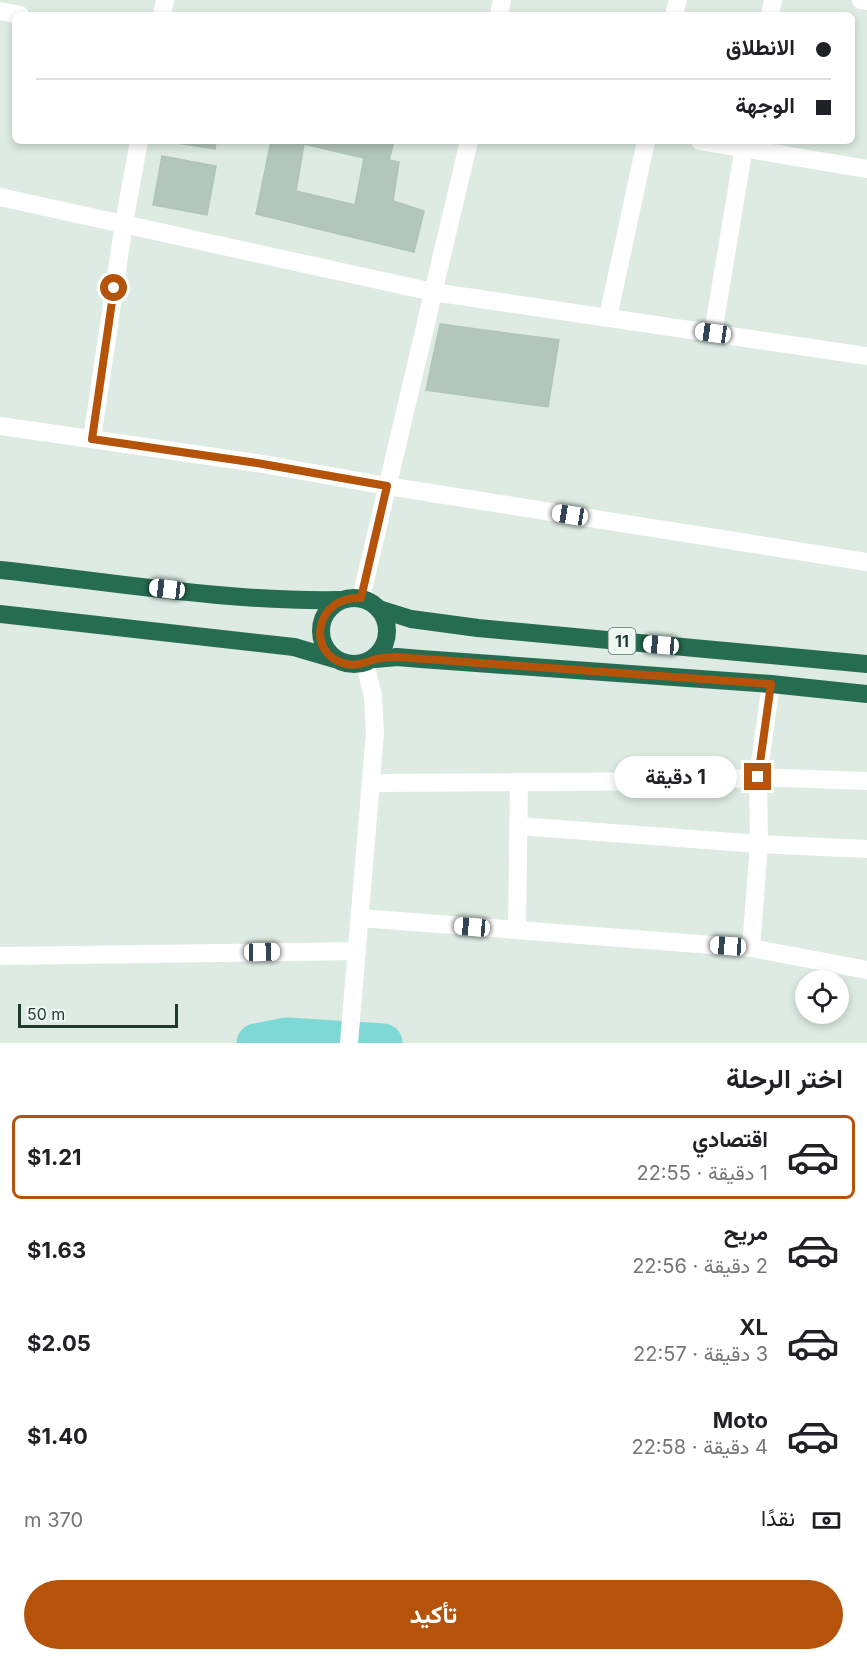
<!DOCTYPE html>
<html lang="ar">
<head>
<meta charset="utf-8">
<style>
	:root { --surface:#fff; --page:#f2f2f2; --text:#202124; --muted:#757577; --line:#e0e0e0; --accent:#b45309 }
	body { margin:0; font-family:Inter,Vazirmatn,sans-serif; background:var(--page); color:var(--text); direction:rtl; height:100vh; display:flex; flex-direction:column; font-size:22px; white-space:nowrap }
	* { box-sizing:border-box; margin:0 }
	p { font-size:20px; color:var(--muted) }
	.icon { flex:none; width:33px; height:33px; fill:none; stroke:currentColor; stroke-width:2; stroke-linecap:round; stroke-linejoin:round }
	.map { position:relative; height:1043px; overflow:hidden; direction:ltr }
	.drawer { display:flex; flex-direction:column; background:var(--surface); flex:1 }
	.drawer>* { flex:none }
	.top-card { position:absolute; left:12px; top:12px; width:843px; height:132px; border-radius:9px; box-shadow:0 3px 9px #0003; direction:rtl; display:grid; align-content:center; height:132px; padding:0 24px; background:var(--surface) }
	.fabs { position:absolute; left:795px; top:970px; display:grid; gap:12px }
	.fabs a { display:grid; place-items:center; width:54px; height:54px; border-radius:50%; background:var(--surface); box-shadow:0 3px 9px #0003; font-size:30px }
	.scale { position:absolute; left:18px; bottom:15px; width:160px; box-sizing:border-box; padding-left:6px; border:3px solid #1d3c2e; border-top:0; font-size:16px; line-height:21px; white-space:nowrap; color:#1d3c2e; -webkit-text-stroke:4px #eef8f1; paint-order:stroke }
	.end { position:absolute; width:27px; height:27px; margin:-14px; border:8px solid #b45309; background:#fff; box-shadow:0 0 0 3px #fff }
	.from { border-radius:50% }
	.bubble { position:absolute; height:42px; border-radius:21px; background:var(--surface); box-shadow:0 3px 9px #0003; font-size:20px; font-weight:700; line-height:42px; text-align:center; direction:rtl }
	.car { position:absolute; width:18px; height:36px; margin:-18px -9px; border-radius:8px; box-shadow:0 0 4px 2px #0007; background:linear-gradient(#fff 24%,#345 0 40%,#fff 0 76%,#345 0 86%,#fff 0) }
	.top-card b { display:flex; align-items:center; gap:21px; height:57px; font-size:22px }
	.top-card b+b { border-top:2px solid var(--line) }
	.top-card i { width:15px; height:15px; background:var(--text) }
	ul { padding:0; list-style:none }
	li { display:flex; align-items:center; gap:18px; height:84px; margin:0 12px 9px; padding:0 12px; border:3px solid transparent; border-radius:9px }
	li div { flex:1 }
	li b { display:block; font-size:22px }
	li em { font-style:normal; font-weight:700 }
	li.on { border-color:var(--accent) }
	li>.icon { width:54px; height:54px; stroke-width:1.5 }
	h2 { padding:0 24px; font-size:27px; line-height:72px }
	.pay { display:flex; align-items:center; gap:15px; height:66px; padding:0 24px; font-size:22px }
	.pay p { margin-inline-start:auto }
	.button { display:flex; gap:12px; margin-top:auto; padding:12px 24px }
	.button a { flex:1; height:69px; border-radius:36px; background:var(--accent); color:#fff; font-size:24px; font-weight:700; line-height:69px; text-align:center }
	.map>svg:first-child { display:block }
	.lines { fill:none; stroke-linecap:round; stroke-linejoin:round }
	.river { stroke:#7dd8d6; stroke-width:39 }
	.building { fill:#b2c6bb; stroke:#afc5b8; stroke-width:1.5; fill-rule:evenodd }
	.minor { stroke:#fff; stroke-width:18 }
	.highway { stroke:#266c51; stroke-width:18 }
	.route { stroke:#b45309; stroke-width:8 }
	.labels { text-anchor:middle; stroke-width:4.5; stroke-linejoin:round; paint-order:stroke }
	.shield { fill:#eef8f1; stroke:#5c7468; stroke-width:1.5 }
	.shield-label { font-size:16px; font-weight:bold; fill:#1d3c2e }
</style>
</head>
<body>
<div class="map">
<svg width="867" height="1043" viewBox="0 0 867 1043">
	<rect width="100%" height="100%" fill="#ddebe2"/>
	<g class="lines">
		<!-- river -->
		<polyline class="river" points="256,1043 287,1037 383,1043"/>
	</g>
	<!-- building -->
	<g class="building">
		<polygon points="165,141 216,141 215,149"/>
		<path d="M 271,141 L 394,141 L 389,160 L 399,162 L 393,201 L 424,211 L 414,252 L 256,214 ZM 304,144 L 364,158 L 355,205 L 296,191 Z"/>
		<polygon points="162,156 216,166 207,215 153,205"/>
		<polygon points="440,324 559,340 548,407 426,390"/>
	</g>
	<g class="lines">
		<!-- minor -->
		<g class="minor">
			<polyline points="861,0 867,1"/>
			<polyline points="0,11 20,15"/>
			<polyline points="162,15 165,0"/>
			<polyline points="499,15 502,0"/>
			<polyline points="674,15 678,0"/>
			<polyline points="770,15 773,0"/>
			<polyline points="700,141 867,169"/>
			<polyline points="0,197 433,292 867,356"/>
			<polyline points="608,317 646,141"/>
			<polyline points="713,333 745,141"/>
			<polyline points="0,426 257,463 387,486 867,562"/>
			<polyline points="92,439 124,223 139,141"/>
			<polyline points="361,598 469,141"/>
			<polyline points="371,783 708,781 758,777 867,781"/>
			<polyline points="519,826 759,844 867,849"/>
			<polyline points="360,918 751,948 867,970"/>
			<polyline points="517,930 519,782"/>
			<polyline points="751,948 759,844 758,777 771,684"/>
			<polyline points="0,956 357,951"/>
			<polyline points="349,1043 375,733 373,696 365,664"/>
		</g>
		<!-- highway -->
		<g class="highway">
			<path d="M 0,570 C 113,582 226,602 340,600"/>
			<circle cx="354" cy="631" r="33"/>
			<polyline points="379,609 411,619 478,628 867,664"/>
			<polyline points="0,614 294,647 335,659"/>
			<polyline points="375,659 397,657 421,659 771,684 867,694"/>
		</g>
	</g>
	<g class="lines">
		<!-- route -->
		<path class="route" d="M 114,288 L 92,439 L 257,463 L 387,486 L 361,598 C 316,595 304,654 346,664 C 356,666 364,663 373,660 C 380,657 389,658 397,657 L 771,684 L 758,777"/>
	</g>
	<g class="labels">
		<!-- shield labels -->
		<rect class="shield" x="608.5" y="628" width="27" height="26" rx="4.5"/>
		<g class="shield-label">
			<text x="622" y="647">11</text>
		</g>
	</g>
</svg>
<div class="fabs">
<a><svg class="icon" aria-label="locate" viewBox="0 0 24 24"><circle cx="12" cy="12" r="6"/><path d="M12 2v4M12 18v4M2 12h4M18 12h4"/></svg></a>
</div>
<div class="scale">50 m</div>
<i class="end from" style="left:114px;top:288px"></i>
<i class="end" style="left:758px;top:777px"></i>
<div class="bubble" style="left:614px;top:756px;width:123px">1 دقيقة</div>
<i class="car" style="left:713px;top:333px;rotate:278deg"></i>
<i class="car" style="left:570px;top:515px;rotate:279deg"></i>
<i class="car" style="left:167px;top:589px;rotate:277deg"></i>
<i class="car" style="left:661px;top:645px;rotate:275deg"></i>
<i class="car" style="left:472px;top:927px;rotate:275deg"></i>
<i class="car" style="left:728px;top:946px;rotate:274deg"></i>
<i class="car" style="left:262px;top:952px;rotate:89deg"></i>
<div class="top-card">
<b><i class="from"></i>الانطلاق</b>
<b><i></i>الوجهة</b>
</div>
</div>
<section class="drawer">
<h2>اختر الرحلة</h2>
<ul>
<li class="on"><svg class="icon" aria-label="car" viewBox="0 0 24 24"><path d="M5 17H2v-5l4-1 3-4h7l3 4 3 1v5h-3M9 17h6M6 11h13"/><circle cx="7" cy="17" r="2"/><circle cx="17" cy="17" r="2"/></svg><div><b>اقتصادي</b><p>1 دقيقة · 22:55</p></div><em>$1.21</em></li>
<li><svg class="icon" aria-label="car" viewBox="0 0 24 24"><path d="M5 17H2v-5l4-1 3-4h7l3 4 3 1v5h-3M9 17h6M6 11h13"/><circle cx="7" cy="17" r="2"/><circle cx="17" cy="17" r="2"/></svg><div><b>مريح</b><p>2 دقيقة · 22:56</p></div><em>$1.63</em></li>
<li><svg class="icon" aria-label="car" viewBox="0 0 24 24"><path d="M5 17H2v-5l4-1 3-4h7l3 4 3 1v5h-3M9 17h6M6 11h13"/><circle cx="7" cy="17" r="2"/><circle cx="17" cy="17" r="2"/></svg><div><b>XL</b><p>3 دقيقة · 22:57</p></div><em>$2.05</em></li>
<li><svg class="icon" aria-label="car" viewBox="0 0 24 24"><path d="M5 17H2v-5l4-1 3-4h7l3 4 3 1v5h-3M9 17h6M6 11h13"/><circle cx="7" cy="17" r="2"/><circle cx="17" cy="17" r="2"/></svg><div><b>Moto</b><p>4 دقيقة · 22:58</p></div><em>$1.40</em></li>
</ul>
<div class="pay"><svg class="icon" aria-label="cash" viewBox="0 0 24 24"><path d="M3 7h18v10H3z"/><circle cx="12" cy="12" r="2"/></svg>نقدًا<p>370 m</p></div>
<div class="button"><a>تأكيد</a></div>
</section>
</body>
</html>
